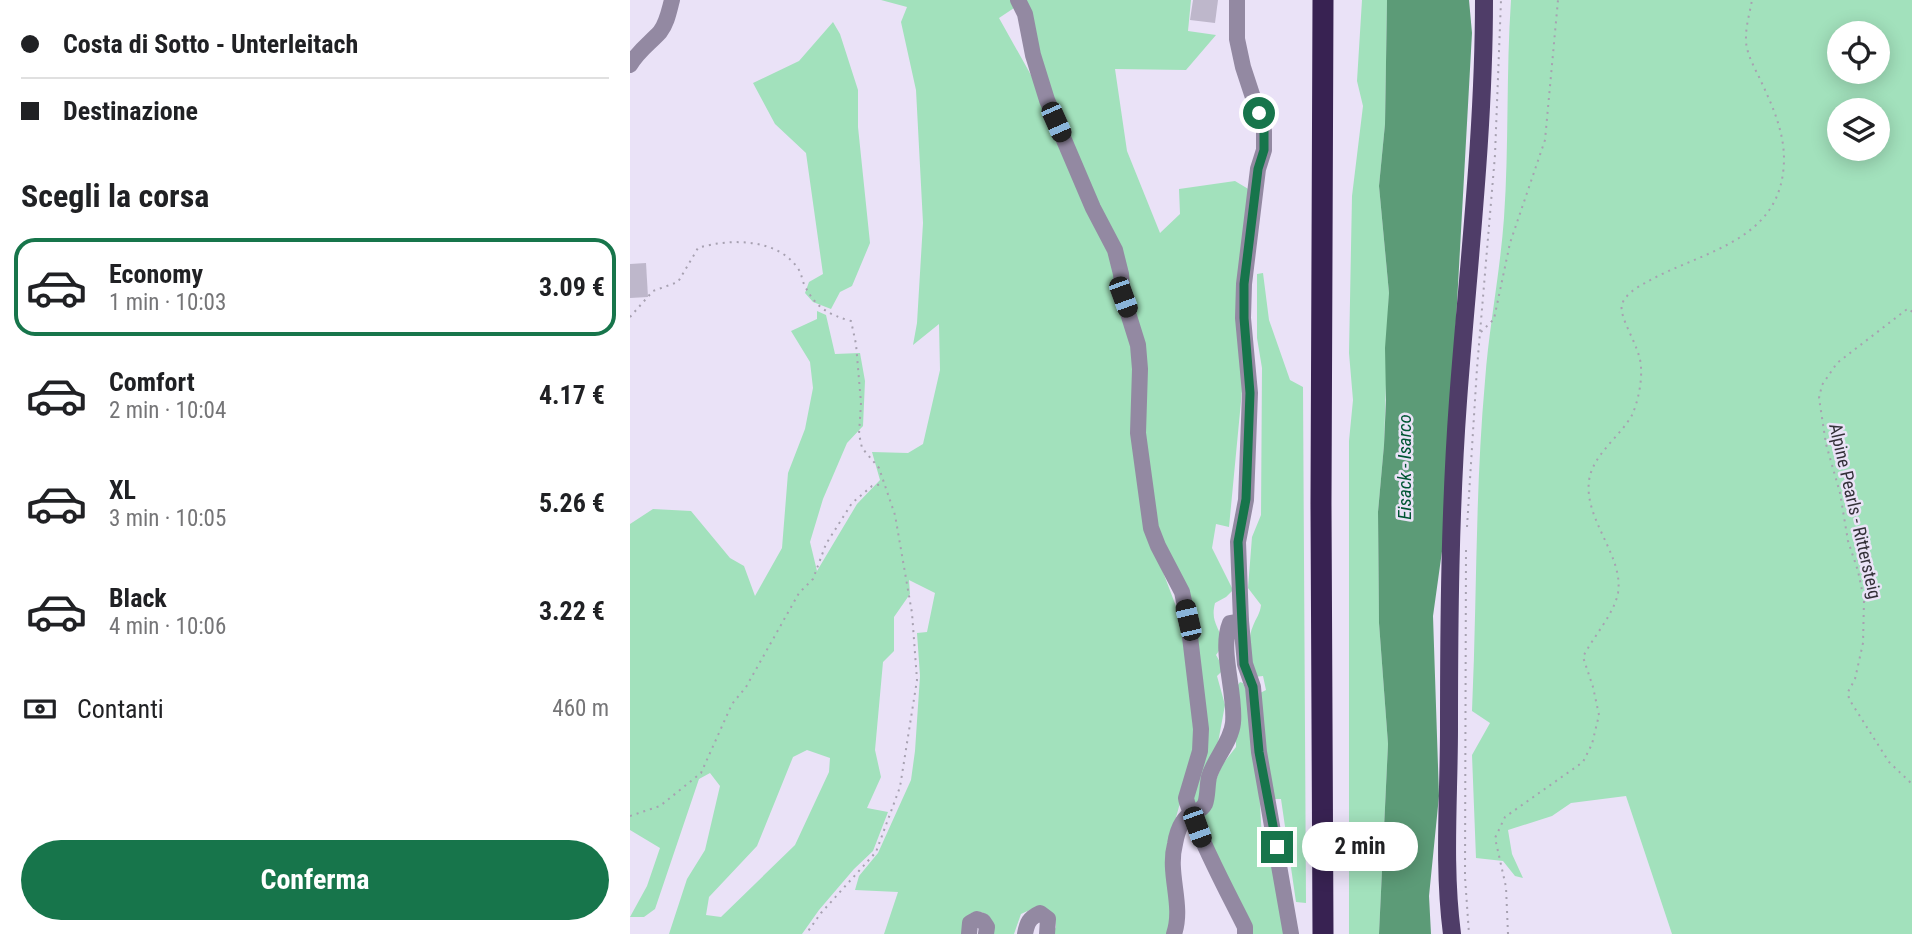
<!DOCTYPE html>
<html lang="it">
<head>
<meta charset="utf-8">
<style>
	:root { --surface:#fff; --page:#f2f2f2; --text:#202124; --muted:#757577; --line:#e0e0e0; --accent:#17754b }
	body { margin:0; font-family:"Roboto Condensed",sans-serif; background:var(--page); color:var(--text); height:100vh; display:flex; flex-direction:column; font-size:26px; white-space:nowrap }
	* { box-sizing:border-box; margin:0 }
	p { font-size:23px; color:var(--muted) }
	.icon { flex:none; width:38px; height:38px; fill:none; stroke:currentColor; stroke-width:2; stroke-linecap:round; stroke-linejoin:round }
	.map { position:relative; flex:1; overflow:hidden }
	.panel { display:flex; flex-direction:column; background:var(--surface); width:630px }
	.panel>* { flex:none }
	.hud { display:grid; align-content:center; height:154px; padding:0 21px; background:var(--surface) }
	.buttons { position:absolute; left:1197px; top:21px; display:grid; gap:14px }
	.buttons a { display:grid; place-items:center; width:63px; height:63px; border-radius:50%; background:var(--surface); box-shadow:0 4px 18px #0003; font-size:35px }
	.end { position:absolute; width:32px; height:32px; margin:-16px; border:9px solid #17754b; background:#fff; box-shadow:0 0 0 4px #fff }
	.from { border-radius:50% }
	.bubble { position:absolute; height:49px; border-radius:24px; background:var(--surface); box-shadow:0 4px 18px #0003; font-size:23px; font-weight:700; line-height:49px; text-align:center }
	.car { position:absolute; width:21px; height:42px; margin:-21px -10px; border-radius:9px; box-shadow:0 0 5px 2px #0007; background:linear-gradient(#222 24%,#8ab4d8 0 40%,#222 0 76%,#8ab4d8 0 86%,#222 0) }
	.hud b { display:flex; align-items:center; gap:24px; height:66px; font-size:26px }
	.hud b+b { border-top:2px solid var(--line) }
	.hud i { width:18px; height:18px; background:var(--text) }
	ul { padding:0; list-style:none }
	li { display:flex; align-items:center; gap:21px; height:98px; margin:0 14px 10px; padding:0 7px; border:4px solid transparent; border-radius:21px }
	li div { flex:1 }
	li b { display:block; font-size:26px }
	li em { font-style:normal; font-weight:700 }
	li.current { border-color:var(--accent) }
	li>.icon { width:63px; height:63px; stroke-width:1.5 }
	h2 { padding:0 21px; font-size:32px; line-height:84px }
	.pay { display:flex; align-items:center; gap:18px; height:77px; padding:0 21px; font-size:26px }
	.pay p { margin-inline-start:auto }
	.button { display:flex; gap:14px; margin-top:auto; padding:14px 21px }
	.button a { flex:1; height:80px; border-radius:42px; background:var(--accent); color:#fff; font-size:28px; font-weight:700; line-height:80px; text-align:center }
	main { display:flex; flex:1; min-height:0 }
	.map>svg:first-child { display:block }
	.green { fill:#a2e1bc; fill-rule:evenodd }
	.water { fill:#5c9b77 }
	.building { fill:#beb7cb }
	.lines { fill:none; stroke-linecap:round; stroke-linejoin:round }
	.path { stroke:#a7a1b1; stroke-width:2; stroke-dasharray:2 5; stroke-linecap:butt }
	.minor { stroke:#9389a2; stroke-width:16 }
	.major { stroke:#4f3d68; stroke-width:18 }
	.highway { stroke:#382252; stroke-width:21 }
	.route { stroke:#17754b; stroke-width:9 }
	.labels { text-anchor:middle; stroke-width:5; stroke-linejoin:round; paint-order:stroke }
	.street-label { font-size:18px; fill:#343139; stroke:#eae2f7 }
	.water-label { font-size:19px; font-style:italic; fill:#053; stroke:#eae2f7 }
</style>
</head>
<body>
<main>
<section class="panel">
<div class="hud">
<b><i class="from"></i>Costa di Sotto - Unterleitach</b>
<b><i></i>Destinazione</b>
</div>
<h2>Scegli la corsa</h2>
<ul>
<li class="current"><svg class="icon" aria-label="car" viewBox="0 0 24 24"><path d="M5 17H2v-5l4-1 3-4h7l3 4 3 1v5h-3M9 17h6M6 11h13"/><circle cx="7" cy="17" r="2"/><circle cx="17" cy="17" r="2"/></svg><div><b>Economy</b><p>1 min · 10:03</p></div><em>3.09 €</em></li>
<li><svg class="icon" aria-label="car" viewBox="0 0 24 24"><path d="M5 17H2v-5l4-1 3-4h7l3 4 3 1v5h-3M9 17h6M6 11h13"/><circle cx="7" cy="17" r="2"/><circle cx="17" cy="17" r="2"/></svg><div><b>Comfort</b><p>2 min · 10:04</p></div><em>4.17 €</em></li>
<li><svg class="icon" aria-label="car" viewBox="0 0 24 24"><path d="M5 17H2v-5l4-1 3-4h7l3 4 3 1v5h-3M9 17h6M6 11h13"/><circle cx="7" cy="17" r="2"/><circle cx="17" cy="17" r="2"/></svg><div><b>XL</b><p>3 min · 10:05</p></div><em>5.26 €</em></li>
<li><svg class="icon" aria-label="car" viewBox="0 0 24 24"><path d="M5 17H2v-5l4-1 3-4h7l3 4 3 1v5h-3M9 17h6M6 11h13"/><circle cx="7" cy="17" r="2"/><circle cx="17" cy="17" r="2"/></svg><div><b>Black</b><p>4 min · 10:06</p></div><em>3.22 €</em></li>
</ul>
<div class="pay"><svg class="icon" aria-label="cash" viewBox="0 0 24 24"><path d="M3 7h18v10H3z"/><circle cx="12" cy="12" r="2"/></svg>Contanti<p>460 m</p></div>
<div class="button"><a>Conferma</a></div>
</section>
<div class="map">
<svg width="1282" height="934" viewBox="0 0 1282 934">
	<rect width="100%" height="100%" fill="#eae2f7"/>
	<!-- green -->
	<g class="green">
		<path d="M 251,0 L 383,0 L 384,8 L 369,18 L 406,84 L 481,251 L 499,325 L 525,551 L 555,630 L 565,750 L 543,828 L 543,904 L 539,934 L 422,934 L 426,927 L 425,918 L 406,907 L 391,914 L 384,934 L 362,934 L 363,928 L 359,916 C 342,905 334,916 334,934 L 254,934 L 268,892 L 225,890 L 229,876 L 248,853 L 281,780 L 285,751 L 290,676 L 287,633 L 297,632 L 305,593 L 279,580 L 280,594 L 264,617 L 264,651 L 253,662 L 245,750 L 251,777 L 237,808 L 258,812 L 243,851 L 224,869 L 189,910 L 172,934 L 39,934 L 57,879 L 75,850 L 90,786 L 80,773 L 69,779 L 25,909 L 14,917 L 0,917 L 17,886 L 30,848 L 0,830 L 0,524 L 23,509 L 61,511 L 100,558 L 114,566 L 125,596 L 152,548 L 158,473 L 175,429 L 183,388 L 180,362 L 161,331 L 187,319 L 187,311 L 196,315 L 205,354 L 230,353 L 235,381 L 233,426 L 217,443 L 193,499 L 180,542 L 187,571 L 227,504 L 250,480 L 242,452 L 278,453 L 293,444 L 310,370 L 309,324 L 283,345 L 287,323 L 293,223 L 286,90 L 271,22 L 277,7 ZM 177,750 L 200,758 L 199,772 L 165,845 L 91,917 L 76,915 L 79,897 L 127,846 L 163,757 Z"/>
		<path d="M 392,0 L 561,0 L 558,31 L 586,35 L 556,70 L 485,69 L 497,151 L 530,233 L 550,214 L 549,189 L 605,181 L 620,190 L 612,391 L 599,527 L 586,524 L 582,548 L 603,590 L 596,597 L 585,603 C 580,623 590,626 593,645 L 586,655 L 594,669 L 587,676 L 595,705 L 587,748 L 573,797 L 563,807 L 560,802 L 573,752 L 566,664 L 530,538 L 513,437 L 513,349 L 428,115 Z"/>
		<polygon points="732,0 757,0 755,124 749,186 759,293 754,445 748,512 749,623 758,744 749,934 719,934 719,441 723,400 719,353 722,196 733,106 727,81"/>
		<path d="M 881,0 L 1282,0 L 1282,934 L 1042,934 L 996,796 L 941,803 L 922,816 L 878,830 L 882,854 L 893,878 L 885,876 L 873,861 L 846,858 L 842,755 L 860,723 L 842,711 C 847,601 845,491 855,381 C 859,327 870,273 874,218 C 879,145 876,73 881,0 ZM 1209,33 L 1248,33 L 1248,72 L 1209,72 ZM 1209,110 L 1248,110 L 1248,149 L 1209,149 Z"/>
		<polygon points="203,22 210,34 228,90 228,127 240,243 222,286 210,292 201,309 183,302 175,293 179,282 193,274 176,153 145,124 123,83 169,61"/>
		<path d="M 633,273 L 639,320 L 660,380 L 673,387 L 676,903 L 666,902 L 651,799 L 643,799 L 628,694 L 636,690 L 633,676 L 624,677 C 622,661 616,641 623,626 C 626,618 630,614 631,605 L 618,588 L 622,537 L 631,515 L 632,368 L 627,338 L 627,274 Z"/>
		<polygon points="610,682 613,683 617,693 629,789 632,838 642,854 655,934 621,934 576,834 573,819 578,810 581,793 592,765 606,747 606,688"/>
	</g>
	<!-- water -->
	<polygon class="water" points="757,0 839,0 842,33 814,537 803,616 809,796 799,896 801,934 749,934 758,744 749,623 748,512 754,445 756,400 755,348 759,293 749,186 755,124"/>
	<!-- building -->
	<g class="building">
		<polygon points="563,0 588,0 585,23 560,20"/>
		<polygon points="16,263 18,297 0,298 0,264"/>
	</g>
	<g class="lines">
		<!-- path -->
		<g class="path">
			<polyline points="1282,312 1280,309 1276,310 1207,363 1192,385 1189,398 1196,444 1210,493 1218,541 1228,571 1234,600 1233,643 1225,679 1218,692 1219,699 1259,762 1282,784"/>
			<path d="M 0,317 L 23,291 L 48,282 L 68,248 C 100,238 149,238 169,270 C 172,275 172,281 175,286 C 185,307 199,315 221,321 L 226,344 L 231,403 L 229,434 L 232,448 L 249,468 L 265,515 L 282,613 L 287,680 L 270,787 L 246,852 L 191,913 L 176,934"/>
			<polyline points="851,332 864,319 880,243 915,140 928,0"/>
			<polyline points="837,527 847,368 865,155 871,0"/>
			<polyline points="836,550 835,877 839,934"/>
			<polyline points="0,816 30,806 71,773 102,704 116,687 169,593 183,579 196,544 222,503 242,486 253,484"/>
			<path d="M 878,934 L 876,887 L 865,838 L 875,817 L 953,762 L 962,744 L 969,715 L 963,687 L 953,657 C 963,637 984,614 988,593 C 994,556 954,520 959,481 C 962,455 990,437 1002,415 C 1008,402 1012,382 1011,368 C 1011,347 988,318 992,304 C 996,294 1006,288 1015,283 C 1066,253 1144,244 1153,173 C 1158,138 1143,107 1129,77 C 1123,65 1115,50 1116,37 C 1116,25 1120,12 1122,0"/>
		</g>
		<!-- minor -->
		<g class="minor">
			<path d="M 388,0 L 395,14 L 403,55 L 417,100 L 463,208 L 485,250 L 491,274 L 493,297 L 508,345 L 510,369 L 508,433 L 521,528 L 528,546 L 552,592 L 558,620 L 571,729 L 570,751 L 556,798 C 557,806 561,810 563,818 C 578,856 597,891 615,927 L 615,934"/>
			<polyline points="607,0 607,39 613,67 634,131 634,150 628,169 614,284 613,318 620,393 616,500 608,542 611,621"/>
			<path d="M 0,65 C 8,51 20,43 30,32 C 37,23 39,11 42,0"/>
			<polyline points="339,934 340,923 347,919 353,921 357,927 356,934"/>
			<path d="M 395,934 C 397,923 399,918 410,913 L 418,919 L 417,934"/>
			<path d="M 544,934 C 554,905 537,874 545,844 C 547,832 551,818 563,813 C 568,810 572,810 575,804 C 578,796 577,786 579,777 C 584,759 601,742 603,723 C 606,692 589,650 600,623 L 611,621 L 615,664 L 623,687 L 629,752 L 661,934"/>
		</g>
		<!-- major -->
		<path class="major" d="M 822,934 C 813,866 819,796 819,728 C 819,619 820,510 828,401 C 838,267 854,134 854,0"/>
		<!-- highway -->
		<polyline class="highway" points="693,934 691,504 693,0"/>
	</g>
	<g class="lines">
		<!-- route -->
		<polyline class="route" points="629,113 634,131 634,150 628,169 614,284 614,318 620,393 616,499 608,542 614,664 623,687 629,752 647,847"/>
	</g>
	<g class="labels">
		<!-- street labels -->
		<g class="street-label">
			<text transform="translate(1225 511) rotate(77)" y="6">Alpine Pearls - Rittersteig</text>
		</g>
		<!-- water labels -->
		<g class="water-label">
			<text transform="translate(774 467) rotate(-90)" y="7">Eisack - Isarco</text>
		</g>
	</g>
</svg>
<div class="buttons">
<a><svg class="icon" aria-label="locate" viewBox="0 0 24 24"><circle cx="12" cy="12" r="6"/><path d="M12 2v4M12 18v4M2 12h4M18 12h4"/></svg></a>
<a><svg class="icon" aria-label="layers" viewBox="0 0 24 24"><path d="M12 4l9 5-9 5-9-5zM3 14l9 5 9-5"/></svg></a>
</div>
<i class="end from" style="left:629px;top:113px"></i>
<i class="end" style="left:647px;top:847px"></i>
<div class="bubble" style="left:672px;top:822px;width:116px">2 min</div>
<i class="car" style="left:426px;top:122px;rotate:156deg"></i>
<i class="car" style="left:493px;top:297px;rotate:160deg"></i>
<i class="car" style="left:558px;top:620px;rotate:347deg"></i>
<i class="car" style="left:567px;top:827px;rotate:160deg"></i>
</div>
</main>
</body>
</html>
